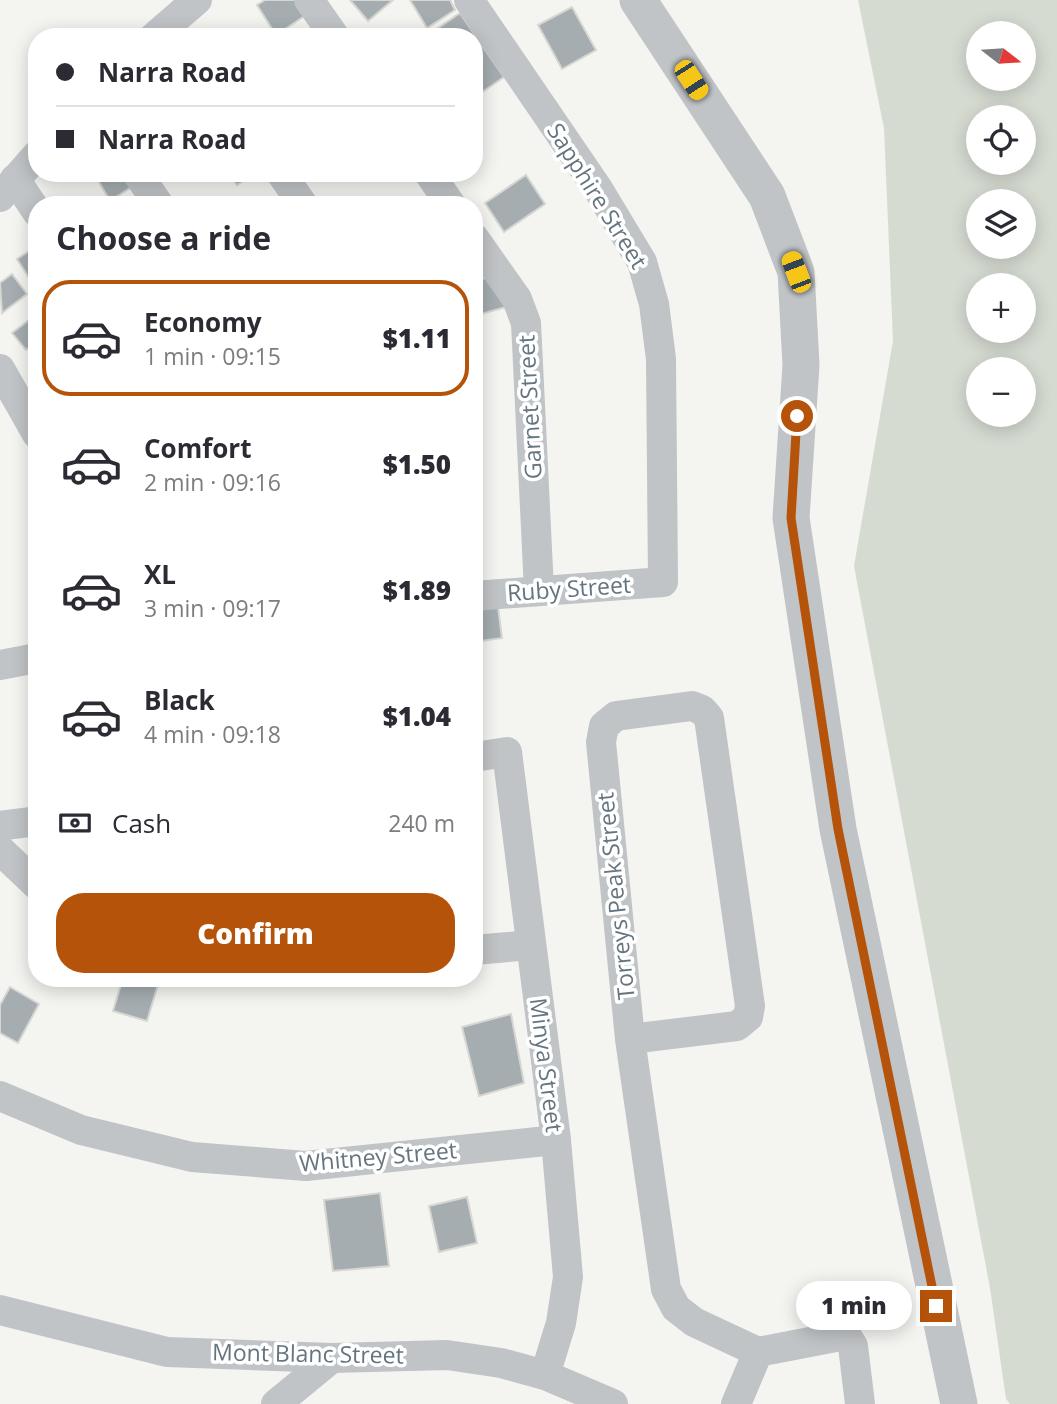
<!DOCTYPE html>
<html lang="en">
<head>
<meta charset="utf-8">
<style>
	:root { --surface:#fff; --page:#f7f7f7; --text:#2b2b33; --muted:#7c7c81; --line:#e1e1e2; --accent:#b45309 }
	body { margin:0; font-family:"Open Sans",sans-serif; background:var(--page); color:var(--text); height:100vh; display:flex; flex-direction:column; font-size:26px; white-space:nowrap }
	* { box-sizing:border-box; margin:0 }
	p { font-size:23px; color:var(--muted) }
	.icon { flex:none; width:38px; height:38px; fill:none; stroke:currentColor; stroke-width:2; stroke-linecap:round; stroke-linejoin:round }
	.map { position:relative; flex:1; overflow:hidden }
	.drawer { position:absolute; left:28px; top:196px; width:455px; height:791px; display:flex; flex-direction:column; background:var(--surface); border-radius:28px; box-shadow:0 4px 18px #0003 }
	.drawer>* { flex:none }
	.guide { position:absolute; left:28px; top:28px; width:455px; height:154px; border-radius:28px; box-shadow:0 4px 18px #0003; display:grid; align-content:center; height:154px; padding:0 28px; background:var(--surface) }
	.needle { width:46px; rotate:107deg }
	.tools { position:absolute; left:966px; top:21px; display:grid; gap:14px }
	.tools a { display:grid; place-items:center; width:70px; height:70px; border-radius:50%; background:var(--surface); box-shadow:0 4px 18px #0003; font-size:35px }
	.end { position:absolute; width:32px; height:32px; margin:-16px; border:9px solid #b45309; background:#fff; box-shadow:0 0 0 4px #fff }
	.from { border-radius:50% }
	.bubble { position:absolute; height:49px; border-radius:24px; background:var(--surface); box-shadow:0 4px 18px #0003; font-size:23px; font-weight:800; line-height:49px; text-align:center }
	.car { position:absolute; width:21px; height:42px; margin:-21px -10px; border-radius:9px; box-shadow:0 0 5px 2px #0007; background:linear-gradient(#f5c518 24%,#345 0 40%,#f5c518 0 76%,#345 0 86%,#f5c518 0) }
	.guide b { display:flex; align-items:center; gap:24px; height:66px; font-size:26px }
	.guide b+b { border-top:2px solid var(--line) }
	.guide i { width:18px; height:18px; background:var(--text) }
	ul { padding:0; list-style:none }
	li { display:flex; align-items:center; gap:21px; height:116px; margin:0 14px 10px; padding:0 14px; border:4px solid transparent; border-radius:28px }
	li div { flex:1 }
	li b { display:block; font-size:26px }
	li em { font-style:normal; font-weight:800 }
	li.active { border-color:var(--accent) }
	li>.icon { width:63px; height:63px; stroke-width:1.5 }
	h2 { padding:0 28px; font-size:32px; line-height:84px }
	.pay { display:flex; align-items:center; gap:18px; height:77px; padding:0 28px; font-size:26px }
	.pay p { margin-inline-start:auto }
	.button { display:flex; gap:14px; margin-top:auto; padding:14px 28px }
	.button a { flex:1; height:80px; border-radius:28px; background:var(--accent); color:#fff; font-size:28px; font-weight:800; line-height:80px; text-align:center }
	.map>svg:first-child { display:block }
	.green { fill:#d6dbd2; fill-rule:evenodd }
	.building { fill:#a5adb1; stroke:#d6d6d3; stroke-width:2 }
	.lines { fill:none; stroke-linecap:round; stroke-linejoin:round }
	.minor { stroke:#c0c4c7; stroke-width:30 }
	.tertiary { stroke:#c0c4c7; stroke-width:37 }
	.route { stroke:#b45309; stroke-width:9 }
	.labels { text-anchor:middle; stroke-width:7; stroke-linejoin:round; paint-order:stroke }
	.street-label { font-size:23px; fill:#657580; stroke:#fff }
</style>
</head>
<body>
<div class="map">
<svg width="1057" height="1404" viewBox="0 0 1057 1404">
	<rect width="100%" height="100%" fill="#f4f4f1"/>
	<!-- green -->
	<path class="green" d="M 858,0 L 1057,0 L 1057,1404 L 1010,1404 L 1006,1399 L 990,1288 L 854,566 L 893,341 L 884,128 ZM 978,33 L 1024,33 L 1024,79 L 978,79 ZM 978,117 L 1024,117 L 1024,163 L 978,163 ZM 978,201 L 1024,201 L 1024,247 L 978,247 ZM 978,285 L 1024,285 L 1024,331 L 978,331 ZM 978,369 L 1024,369 L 1024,415 L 978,415 Z"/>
	<!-- building -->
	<g class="building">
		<polygon points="265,0 301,0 309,13 276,35 257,5"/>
		<polygon points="350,0 393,0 368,21"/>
		<polygon points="410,0 450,0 455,10 427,28"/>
		<polygon points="572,7 596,50 562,69 538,25"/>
		<polygon points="460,13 483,47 474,53 474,37 434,37 431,33"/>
		<polygon points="483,47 504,77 475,97 474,53"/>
		<polygon points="97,173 130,173 136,184 110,201 95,175"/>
		<polygon points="229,173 254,173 237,185"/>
		<polygon points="526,175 545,204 504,232 485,203"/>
		<polygon points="37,246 37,282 33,284 17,259"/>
		<polygon points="12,274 27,294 2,313 0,283"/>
		<polygon points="497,275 506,307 474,316 474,281"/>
		<polygon points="37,314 37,342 26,350 12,333"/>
		<polygon points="497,599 502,638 474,642 474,602"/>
		<polygon points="123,978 160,978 147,1021 113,1011"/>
		<polygon points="10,987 39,1004 18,1043 0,1033 0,1005"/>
		<polygon points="511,1014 524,1083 479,1096 462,1027"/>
		<polygon points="380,1193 389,1266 333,1271 324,1200"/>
		<polygon points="467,1197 477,1243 439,1252 429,1206"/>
	</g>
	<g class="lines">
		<!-- minor -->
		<g class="minor">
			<polyline points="309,0 335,37"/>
			<polyline points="469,0 598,189 642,262 654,304 661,359 663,582 474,596"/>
			<polyline points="154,37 197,0"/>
			<polyline points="137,173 159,205"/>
			<polyline points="281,173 303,205"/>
			<polyline points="429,173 451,205"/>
			<polyline points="15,179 37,212"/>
			<polyline points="0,197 37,155"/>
			<polyline points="474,238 517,299 526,323 539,590"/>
			<polyline points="0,369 37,434"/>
			<polyline points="0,665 37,658"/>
			<polyline points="474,757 507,752 556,1140 568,1277 561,1323 545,1375"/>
			<polyline points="0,826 37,821"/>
			<polyline points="0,850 37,885"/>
			<polyline points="474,950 531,945"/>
			<polyline points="630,1039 737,1026 748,1017 750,1006 709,718 702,710 692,706 616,716 604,726 601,742 630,1039 666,1289 676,1308 694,1322 758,1352 846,1335 853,1346 860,1404"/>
			<polyline points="0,1096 81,1130 192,1157 306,1166 556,1140"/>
			<polyline points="0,1310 167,1352 332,1358 447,1355 501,1363 545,1375 613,1404"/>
			<polyline points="276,1404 332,1358"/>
			<polyline points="736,1404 758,1352"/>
		</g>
		<!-- tertiary -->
		<polyline class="tertiary" points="638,0 767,196 796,272 801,365 791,518 838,829 959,1404"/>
	</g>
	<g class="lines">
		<!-- route -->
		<polyline class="route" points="797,416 791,518 838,829 936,1306"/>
	</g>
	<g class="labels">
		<!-- street labels -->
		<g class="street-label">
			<text transform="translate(597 196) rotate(58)" y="8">Sapphire Street</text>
			<text transform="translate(530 407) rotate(-93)" y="8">Garnet Street</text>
			<text transform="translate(569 589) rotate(-4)" y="8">Ruby Street</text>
			<text transform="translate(616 896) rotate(-96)" y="8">Torreys Peak Street</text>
			<text transform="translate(546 1065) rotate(83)" y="8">Minya Street</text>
			<text transform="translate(378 1157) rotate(-5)" y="8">Whitney Street</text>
			<text transform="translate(308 1354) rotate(1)" y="8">Mont Blanc Street</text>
		</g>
	</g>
</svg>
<div class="tools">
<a><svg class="needle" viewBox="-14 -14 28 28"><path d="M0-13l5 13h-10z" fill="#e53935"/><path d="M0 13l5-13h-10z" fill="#7c7c81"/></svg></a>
<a><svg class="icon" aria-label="locate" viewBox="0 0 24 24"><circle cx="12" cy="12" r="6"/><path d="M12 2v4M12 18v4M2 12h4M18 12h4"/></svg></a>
<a><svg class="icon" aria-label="layers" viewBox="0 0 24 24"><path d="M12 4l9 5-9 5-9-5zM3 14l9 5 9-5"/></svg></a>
<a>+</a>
<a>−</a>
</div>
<i class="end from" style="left:797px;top:416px"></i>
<i class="end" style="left:936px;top:1306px"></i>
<div class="bubble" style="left:796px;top:1281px;width:116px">1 min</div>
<i class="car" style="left:691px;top:80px;rotate:147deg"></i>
<i class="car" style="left:796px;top:272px;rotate:339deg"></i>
<div class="guide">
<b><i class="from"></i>Narra Road</b>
<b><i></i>Narra Road</b>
</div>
<section class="drawer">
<h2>Choose a ride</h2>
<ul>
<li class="active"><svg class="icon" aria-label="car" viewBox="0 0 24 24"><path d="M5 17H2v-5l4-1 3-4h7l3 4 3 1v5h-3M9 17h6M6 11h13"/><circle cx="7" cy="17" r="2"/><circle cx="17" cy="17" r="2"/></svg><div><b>Economy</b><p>1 min · 09:15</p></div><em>$1.11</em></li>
<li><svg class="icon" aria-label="car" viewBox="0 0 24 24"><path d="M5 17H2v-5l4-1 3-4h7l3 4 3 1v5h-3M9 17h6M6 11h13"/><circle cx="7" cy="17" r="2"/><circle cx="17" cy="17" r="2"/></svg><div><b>Comfort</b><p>2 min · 09:16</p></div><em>$1.50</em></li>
<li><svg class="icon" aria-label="car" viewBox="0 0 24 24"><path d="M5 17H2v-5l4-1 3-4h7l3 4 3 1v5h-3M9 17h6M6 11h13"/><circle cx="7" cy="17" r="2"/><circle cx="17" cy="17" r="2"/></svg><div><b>XL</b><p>3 min · 09:17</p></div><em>$1.89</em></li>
<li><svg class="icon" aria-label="car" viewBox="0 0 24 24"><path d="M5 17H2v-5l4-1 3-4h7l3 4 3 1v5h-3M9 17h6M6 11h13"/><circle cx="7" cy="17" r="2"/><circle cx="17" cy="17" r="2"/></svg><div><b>Black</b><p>4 min · 09:18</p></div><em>$1.04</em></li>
</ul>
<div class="pay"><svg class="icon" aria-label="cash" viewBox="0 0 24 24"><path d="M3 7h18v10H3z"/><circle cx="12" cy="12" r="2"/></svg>Cash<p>240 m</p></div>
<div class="button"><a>Confirm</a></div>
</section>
</div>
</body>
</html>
